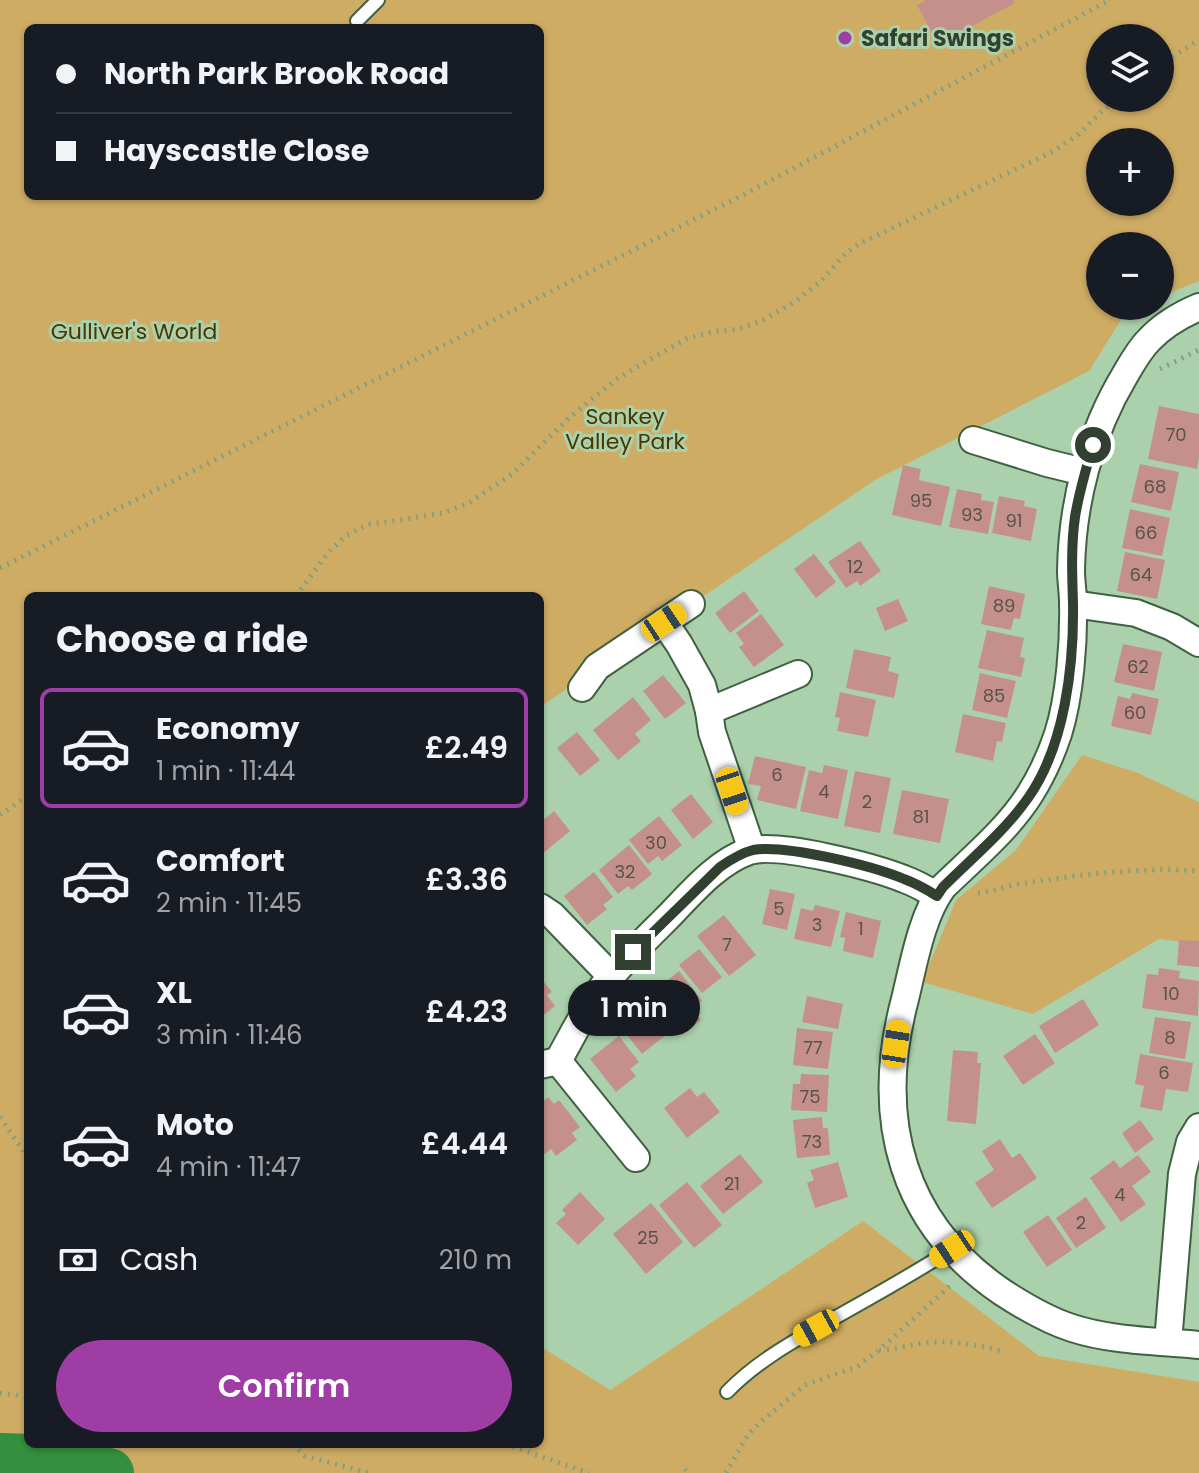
<!DOCTYPE html>
<html lang="en">
<head>
<meta charset="utf-8">
<style>
	:root { --surface:#171b24; --page:#242831; --text:#f1f3f6; --muted:#9ea1a6; --line:#363941; --accent:#9e3da4 }
	body { margin:0; font-family:Poppins,sans-serif; background:var(--page); color:var(--text); height:100vh; display:flex; flex-direction:column; font-size:30px; white-space:nowrap }
	* { box-sizing:border-box; margin:0 }
	p { font-size:26px; color:var(--muted) }
	.icon { flex:none; width:44px; height:44px; fill:none; stroke:currentColor; stroke-width:2; stroke-linecap:round; stroke-linejoin:round }
	.map { position:relative; flex:1; overflow:hidden }
	.details { position:absolute; left:24px; top:592px; width:520px; height:856px; display:flex; flex-direction:column; background:var(--surface); border-radius:12px; box-shadow:0 2px 6px #0004 }
	.details>* { flex:none }
	.top-card { position:absolute; left:24px; top:24px; width:520px; height:176px; border-radius:12px; box-shadow:0 2px 6px #0004; display:grid; align-content:center; height:176px; padding:0 32px; background:var(--surface) }
	.tools { position:absolute; left:1086px; top:24px; display:grid; gap:16px }
	.tools a { display:grid; place-items:center; width:88px; height:88px; border-radius:50%; background:var(--surface); box-shadow:0 2px 6px #0004; font-size:40px }
	.end { position:absolute; width:36px; height:36px; margin:-18px; border:10px solid #314031; background:#fff; box-shadow:0 0 0 4px #fff }
	.from { border-radius:50% }
	.bubble { position:absolute; height:56px; border-radius:28px; background:var(--surface); box-shadow:0 2px 6px #0004; font-size:26px; font-weight:600; line-height:56px; text-align:center }
	.car { position:absolute; width:24px; height:48px; margin:-24px -12px; border-radius:10px; box-shadow:0 0 6px 2px #0007; background:linear-gradient(#f5c518 24%,#345 0 40%,#f5c518 0 76%,#345 0 86%,#f5c518 0) }
	.top-card b { display:flex; align-items:center; gap:28px; height:76px; font-size:30px }
	.top-card b+b { border-top:2px solid var(--line) }
	.top-card i { width:20px; height:20px; background:var(--text) }
	ul { padding:0; list-style:none }
	li { display:flex; align-items:center; gap:24px; height:120px; margin:0 16px 12px; padding:0 16px; border:4px solid transparent; border-radius:12px }
	li div { flex:1 }
	li b { display:block; font-size:30px }
	li em { font-style:normal; font-weight:600 }
	li.on { border-color:var(--accent) }
	li>.icon { width:72px; height:72px; stroke-width:1.5 }
	h2 { padding:0 32px; font-size:36px; line-height:96px }
	.pay { display:flex; align-items:center; gap:20px; height:88px; padding:0 32px; font-size:30px }
	.pay p { margin-inline-start:auto }
	.primary-button { display:flex; gap:16px; margin-top:auto; padding:16px 32px }
	.primary-button a { flex:1; height:92px; border-radius:48px; background:var(--accent); color:#fff; font-size:32px; font-weight:600; line-height:92px; text-align:center }
	.map>svg:first-child { display:block }
	.green { fill:#ceac64; fill-rule:evenodd }
	.lines { fill:none; stroke-linecap:round; stroke-linejoin:round }
	.river { stroke:#33903e; stroke-width:50 }
	.building { fill:#c5908b }
	.service-casing { stroke:#406141; stroke-width:16 }
	.minor-casing { stroke:#406141; stroke-width:30 }
	.path { stroke:#82a183; stroke-width:5; stroke-dasharray:2 6; stroke-linecap:butt }
	.service { stroke:#fff; stroke-width:12 }
	.minor { stroke:#fff; stroke-width:26 }
	.route { stroke:#314031; stroke-width:10 }
	.poi-dot { fill:#9e3da4; stroke:#abd1ac; stroke-width:3 }
	.labels { text-anchor:middle; stroke-width:6; stroke-linejoin:round; paint-order:stroke }
	.number-label { font-size:18px; fill:#565448 }
	.poi-label { font-size:22px; font-weight:bold; fill:#314031; stroke:#abd1ac; text-anchor:start }
	.park-label { font-size:22px; fill:#4a3600; stroke:#abd1ac }
</style>
</head>
<body>
<div class="map">
<svg width="1199" height="1473" viewBox="0 0 1199 1473">
	<rect width="100%" height="100%" fill="#abd1ac"/>
	<!-- green -->
	<g class="green">
		<path d="M 0,0 L 1199,0 L 1199,281 L 1160,297 L 1160,246 L 1100,246 L 1100,306 L 1140,306 L 1126,312 L 1089,371 L 875,480 L 540,707 L 540,596 L 28,596 L 28,1444 L 540,1444 L 540,1346 L 610,1390 L 863,1221 L 1039,1356 L 1199,1382 L 1199,1473 L 0,1473 ZM 28,28 L 540,28 L 540,196 L 28,196 ZM 1100,38 L 1160,38 L 1160,98 L 1100,98 ZM 1100,142 L 1160,142 L 1160,202 L 1100,202 Z"/>
		<polygon points="1082,755 1138,773 1199,802 1199,944 1159,939 1033,1014 922,982 956,900 1016,850"/>
	</g>
	<g class="lines">
		<!-- river -->
		<polyline class="river" points="0,1458 31,1459 109,1473"/>
	</g>
	<!-- building -->
	<g class="building">
		<polygon points="926,0 1013,0 1015,3 938,44 917,5"/>
		<polygon points="1159,406 1199,414 1199,457 1197,469 1148,459"/>
		<polygon points="1140,464 1179,472 1171,511 1131,502"/>
		<polygon points="903,465 921,469 919,480 950,487 941,526 892,515"/>
		<polygon points="957,489 982,494 981,500 994,502 988,534 949,527"/>
		<polygon points="999,496 1025,501 1024,506 1037,509 1031,541 992,533"/>
		<polygon points="1130,509 1170,518 1162,556 1122,548"/>
		<polygon points="860,541 881,571 860,586 857,581 846,588 828,562"/>
		<polygon points="1125,552 1165,560 1157,599 1117,591"/>
		<polygon points="814,554 836,582 816,598 794,569"/>
		<polygon points="989,586 1025,594 1020,619 1014,618 1011,630 981,624"/>
		<polygon points="744,591 759,611 730,633 715,613"/>
		<polygon points="898,599 908,621 885,631 876,608"/>
		<polygon points="761,614 784,645 754,667 739,647 744,644 736,633"/>
		<polygon points="987,630 1024,638 1020,657 1025,658 1021,677 978,668"/>
		<polygon points="1123,644 1162,652 1154,691 1114,682"/>
		<polygon points="854,649 891,657 888,671 899,674 894,698 846,688"/>
		<polygon points="980,673 1016,681 1007,718 972,710"/>
		<polygon points="663,675 686,703 665,719 643,691"/>
		<polygon points="840,692 876,700 868,737 837,731 840,718 835,717"/>
		<polygon points="1132,693 1159,699 1151,735 1111,726 1118,696 1130,699"/>
		<polygon points="633,697 651,720 635,734 641,741 618,760 593,730"/>
		<polygon points="963,714 1006,723 1002,742 997,741 993,761 955,752"/>
		<polygon points="577,732 600,760 580,776 557,748"/>
		<polygon points="755,756 806,767 796,809 757,800 761,786 748,784"/>
		<polygon points="824,765 848,770 838,819 800,811 809,770 822,773"/>
		<polygon points="855,771 891,778 880,833 844,826"/>
		<polygon points="902,790 949,799 940,843 893,834"/>
		<polygon points="691,794 713,822 693,839 671,810"/>
		<polygon points="554,811 570,831 542,854 540,852 540,823"/>
		<polygon points="659,816 682,845 662,861 658,856 648,864 629,840"/>
		<polygon points="629,845 652,874 632,890 628,886 618,894 599,870"/>
		<polygon points="594,872 613,897 603,905 607,909 587,925 564,896"/>
		<polygon points="770,889 795,894 787,930 762,924"/>
		<polygon points="815,905 840,911 831,947 794,939 801,908 813,911"/>
		<polygon points="846,912 881,921 873,958 843,951 845,938 840,937"/>
		<polygon points="724,915 756,955 729,976 697,936"/>
		<polygon points="1179,940 1199,941 1199,967 1177,965"/>
		<polygon points="699,949 722,977 702,993 679,965"/>
		<polygon points="1159,968 1180,971 1179,978 1199,981 1198,1016 1142,1008 1147,974 1158,975"/>
		<polygon points="679,971 702,1001 692,1009 701,1020 681,1035 649,995"/>
		<polygon points="540,977 552,992 547,995 555,1006 540,1018"/>
		<polygon points="807,996 843,1004 838,1029 802,1022"/>
		<polygon points="1083,999 1099,1025 1055,1053 1039,1026"/>
		<polygon points="652,1006 672,1030 642,1054 619,1025 638,1009 642,1014"/>
		<polygon points="1155,1017 1191,1022 1185,1059 1149,1053"/>
		<polygon points="797,1028 833,1032 828,1069 793,1065"/>
		<polygon points="1035,1034 1055,1063 1023,1085 1003,1056"/>
		<polygon points="619,1036 639,1062 630,1069 636,1076 616,1092 590,1059"/>
		<polygon points="953,1050 978,1052 977,1063 981,1063 976,1124 947,1121"/>
		<polygon points="1140,1054 1193,1063 1188,1092 1166,1089 1162,1111 1140,1107 1144,1086 1135,1084"/>
		<polygon points="801,1074 829,1075 827,1112 791,1110 793,1084 800,1084"/>
		<polygon points="690,1088 697,1097 704,1092 720,1112 687,1138 664,1108"/>
		<polygon points="548,1097 554,1104 559,1100 580,1127 572,1133 577,1140 556,1156 551,1149 542,1156 540,1153 540,1104"/>
		<polygon points="822,1117 823,1128 828,1128 830,1155 797,1158 793,1120"/>
		<polygon points="1140,1120 1154,1139 1135,1153 1122,1133"/>
		<polygon points="1000,1139 1012,1158 1020,1153 1037,1178 992,1208 975,1183 994,1170 982,1151"/>
		<polygon points="740,1154 763,1182 723,1214 700,1186"/>
		<polygon points="1138,1155 1151,1172 1132,1186 1146,1204 1121,1222 1090,1178 1114,1160 1120,1168"/>
		<polygon points="838,1162 848,1197 815,1208 807,1183 814,1180 810,1170"/>
		<polygon points="687,1182 722,1225 694,1248 659,1205"/>
		<polygon points="580,1192 605,1219 578,1245 556,1223 566,1214 562,1210"/>
		<polygon points="1086,1197 1106,1228 1076,1248 1056,1218"/>
		<polygon points="651,1203 683,1242 646,1274 613,1234"/>
		<polygon points="1048,1215 1072,1250 1047,1267 1023,1232"/>
	</g>
	<g class="lines">
		<!-- service casing -->
		<g class="service-casing">
			<g id="service">
				<polyline points="357,21 378,0"/>
				<path d="M 727,1392 C 756,1362 792,1342 829,1321 C 870,1298 912,1275 952,1249"/>
			</g>
		</g>
		<!-- minor casing -->
		<g class="minor-casing">
			<g id="minor">
				<path d="M 1199,307 C 1180,315 1163,325 1149,340 C 1139,350 1132,363 1125,375 C 1090,433 1072,503 1071,571 C 1071,581 1073,592 1073,602 C 1074,641 1070,696 1058,734 C 1051,755 1042,775 1030,794 C 1008,829 973,858 943,887 C 920,918 913,969 903,1007 C 875,1121 902,1224 1002,1292 C 1025,1307 1047,1320 1072,1328 C 1112,1341 1157,1341 1199,1345"/>
				<polyline points="973,440 1047,463 1084,472"/>
				<polyline points="1073,604 1136,613 1172,627 1199,643"/>
				<polyline points="664,622 679,644 702,685 709,711"/>
				<polyline points="582,688 597,667 691,604"/>
				<polyline points="752,850 712,732 709,711 798,674"/>
				<polyline points="540,907 552,915 611,976"/>
				<path d="M 558,1061 C 570,1040 581,1017 595,997 C 615,969 640,945 665,920 C 689,896 715,863 749,851 C 778,842 874,867 904,879 C 915,883 926,889 937,896"/>
				<polyline points="540,1065 558,1061 636,1158"/>
				<polyline points="1168,1342 1182,1174 1190,1142 1199,1127"/>
			</g>
		</g>
		<!-- path -->
		<g class="path">
			<polyline points="1160,67 1170,58 1199,40"/>
			<polyline points="1160,369 1199,350"/>
			<polyline points="0,568 745,194 1110,0"/>
			<polyline points="296,596 327,554 344,537 366,525 444,513 470,502 512,474 569,418 618,378 686,339 712,332 738,329 761,321 796,301 820,282 846,253 859,244 1054,151 1079,134 1104,109 1120,98"/>
			<polyline points="0,815 28,795"/>
			<path d="M 978,893 C 995,891 1010,885 1026,883 C 1083,874 1142,867 1199,871"/>
			<polyline points="0,1117 28,1158"/>
			<path d="M 879,1350 C 895,1350 909,1345 924,1343 C 950,1340 975,1344 1001,1351"/>
			<polyline points="0,1393 28,1397"/>
			<polyline points="293,1444 305,1456 369,1473"/>
			<polyline points="505,1444 589,1473"/>
			<polyline points="685,1469 688,1473"/>
			<polyline points="726,1473 749,1433 764,1419 805,1385 857,1367 879,1350 952,1284"/>
		</g>
		<!-- service -->
		<use href="#service" class="service"/>
		<!-- minor -->
		<use href="#minor" class="minor"/>
	</g>
	<g class="lines">
		<!-- route -->
		<path class="route" d="M 633,952 L 720,867 C 730,860 741,853 753,850 C 785,844 873,866 904,879 C 915,883 926,889 937,896 L 943,887 C 972,858 1005,831 1028,798 C 1065,746 1074,665 1073,603 C 1072,574 1071,545 1075,517 C 1079,492 1086,469 1093,445"/>
	</g>
	<!-- markers -->
	<circle class="poi-dot" cx="845" cy="38" r="8"/>
	<g class="labels">
		<!-- number labels -->
		<g class="number-label">
			<text x="1176" y="441">70</text>
			<text x="1155" y="493">68</text>
			<text x="921" y="507">95</text>
			<text x="972" y="521">93</text>
			<text x="1014" y="527">91</text>
			<text x="1146" y="539">66</text>
			<text x="855" y="573">12</text>
			<text x="1141" y="581">64</text>
			<text x="1004" y="612">89</text>
			<text x="1138" y="673">62</text>
			<text x="994" y="702">85</text>
			<text x="1135" y="719">60</text>
			<text x="777" y="781">6</text>
			<text x="824" y="798">4</text>
			<text x="867" y="808">2</text>
			<text x="921" y="823">81</text>
			<text x="656" y="849">30</text>
			<text x="625" y="878">32</text>
			<text x="779" y="915">5</text>
			<text x="817" y="931">3</text>
			<text x="861" y="935">1</text>
			<text x="727" y="951">7</text>
			<text x="1171" y="1000">10</text>
			<text x="1170" y="1044">8</text>
			<text x="813" y="1054">77</text>
			<text x="1164" y="1079">6</text>
			<text x="810" y="1103">75</text>
			<text x="812" y="1148">73</text>
			<text x="732" y="1190">21</text>
			<text x="1120" y="1201">4</text>
			<text x="1081" y="1229">2</text>
			<text x="648" y="1244">25</text>
		</g>
		<!-- poi labels -->
		<g class="poi-label">
			<text x="861" y="46">Safari Swings</text>
		</g>
		<!-- park labels -->
		<g class="park-label">
			<text x="134" y="339">Gulliver's World</text>
			<text x="625" y="424">Sankey<tspan x="625" dy="25">Valley Park</tspan></text>
		</g>
	</g>
</svg>
<div class="tools">
<a><svg class="icon" aria-label="layers" viewBox="0 0 24 24"><path d="M12 4l9 5-9 5-9-5zM3 14l9 5 9-5"/></svg></a>
<a>+</a>
<a>−</a>
</div>
<i class="end from" style="left:1093px;top:445px"></i>
<i class="end" style="left:633px;top:952px"></i>
<div class="bubble" style="left:568px;top:980px;width:132px">1 min</div>
<i class="car" style="left:664px;top:622px;rotate:57deg"></i>
<i class="car" style="left:732px;top:791px;rotate:162deg"></i>
<i class="car" style="left:896px;top:1044px;rotate:9deg"></i>
<i class="car" style="left:952px;top:1249px;rotate:237deg"></i>
<i class="car" style="left:816px;top:1328px;rotate:241deg"></i>
<div class="top-card">
<b><i class="from"></i>North Park Brook Road</b>
<b><i></i>Hayscastle Close</b>
</div>
<section class="details">
<h2>Choose a ride</h2>
<ul>
<li class="on"><svg class="icon" aria-label="car" viewBox="0 0 24 24"><path d="M5 17H2v-5l4-1 3-4h7l3 4 3 1v5h-3M9 17h6M6 11h13"/><circle cx="7" cy="17" r="2"/><circle cx="17" cy="17" r="2"/></svg><div><b>Economy</b><p>1 min · 11:44</p></div><em>£2.49</em></li>
<li><svg class="icon" aria-label="car" viewBox="0 0 24 24"><path d="M5 17H2v-5l4-1 3-4h7l3 4 3 1v5h-3M9 17h6M6 11h13"/><circle cx="7" cy="17" r="2"/><circle cx="17" cy="17" r="2"/></svg><div><b>Comfort</b><p>2 min · 11:45</p></div><em>£3.36</em></li>
<li><svg class="icon" aria-label="car" viewBox="0 0 24 24"><path d="M5 17H2v-5l4-1 3-4h7l3 4 3 1v5h-3M9 17h6M6 11h13"/><circle cx="7" cy="17" r="2"/><circle cx="17" cy="17" r="2"/></svg><div><b>XL</b><p>3 min · 11:46</p></div><em>£4.23</em></li>
<li><svg class="icon" aria-label="car" viewBox="0 0 24 24"><path d="M5 17H2v-5l4-1 3-4h7l3 4 3 1v5h-3M9 17h6M6 11h13"/><circle cx="7" cy="17" r="2"/><circle cx="17" cy="17" r="2"/></svg><div><b>Moto</b><p>4 min · 11:47</p></div><em>£4.44</em></li>
</ul>
<div class="pay"><svg class="icon" aria-label="cash" viewBox="0 0 24 24"><path d="M3 7h18v10H3z"/><circle cx="12" cy="12" r="2"/></svg>Cash<p>210 m</p></div>
<div class="primary-button"><a>Confirm</a></div>
</section>
</div>
</body>
</html>
